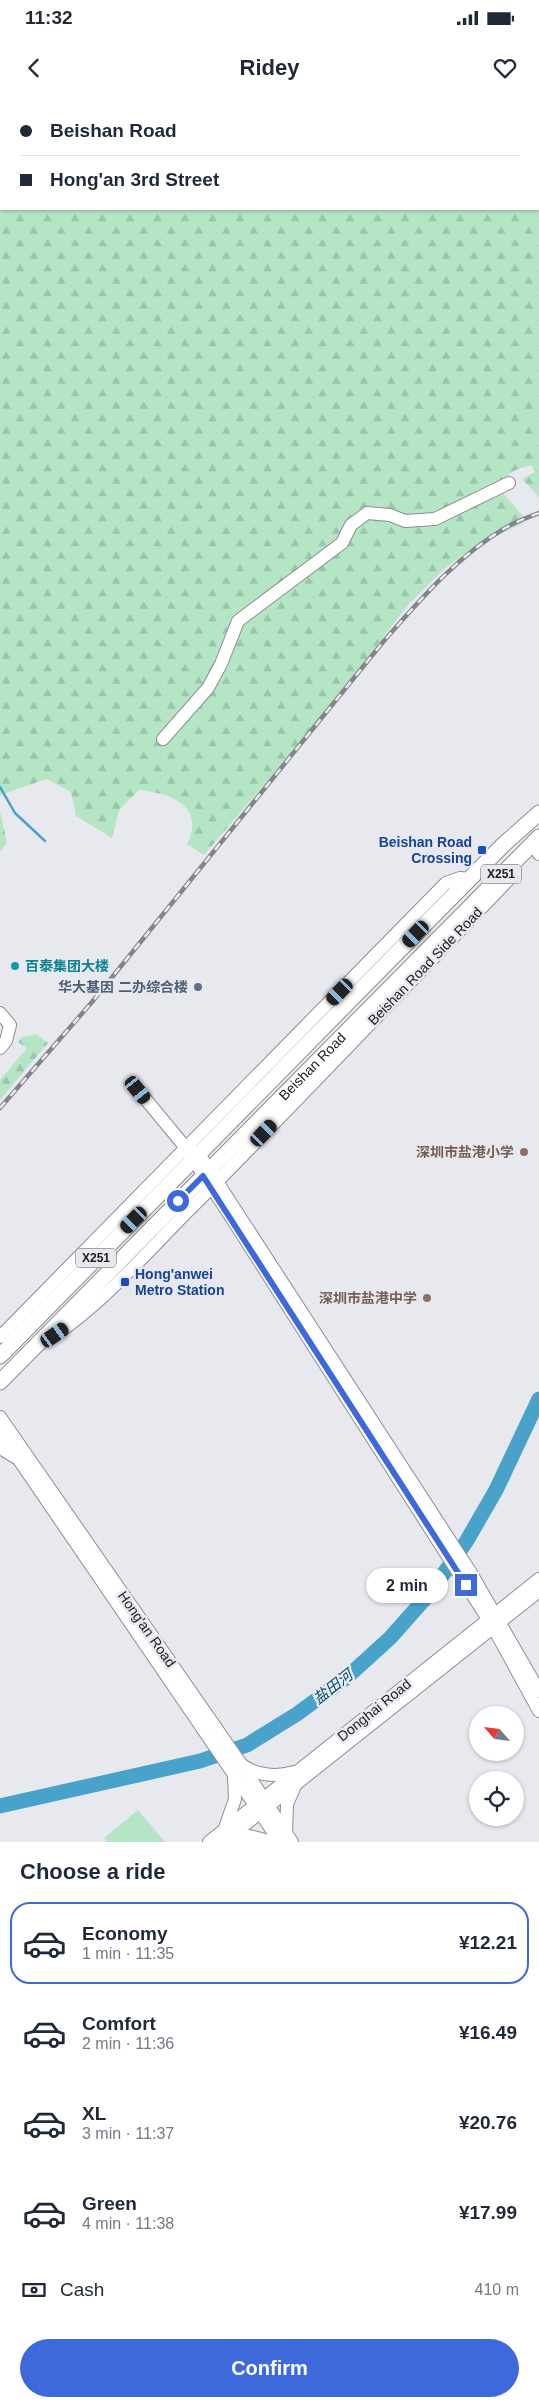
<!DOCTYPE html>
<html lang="en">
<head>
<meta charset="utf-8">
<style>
	:root { --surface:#fff; --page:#f6f6f7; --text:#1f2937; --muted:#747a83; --line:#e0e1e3; --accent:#3d69da }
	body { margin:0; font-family:Arial,"Noto Sans SC",sans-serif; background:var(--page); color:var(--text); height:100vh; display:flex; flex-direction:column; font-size:19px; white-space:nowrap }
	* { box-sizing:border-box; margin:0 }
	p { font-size:16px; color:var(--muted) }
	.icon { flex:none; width:28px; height:28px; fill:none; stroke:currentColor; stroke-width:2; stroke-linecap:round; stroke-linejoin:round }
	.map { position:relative; height:1742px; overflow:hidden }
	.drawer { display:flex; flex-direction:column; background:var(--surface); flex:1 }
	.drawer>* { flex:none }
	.hud { position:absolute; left:0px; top:0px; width:540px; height:110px; box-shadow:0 1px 4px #0004; display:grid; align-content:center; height:110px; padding:0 20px; background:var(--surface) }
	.needle { width:32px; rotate:298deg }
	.fabs { position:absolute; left:469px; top:1606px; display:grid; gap:10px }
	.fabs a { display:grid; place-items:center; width:55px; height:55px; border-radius:50%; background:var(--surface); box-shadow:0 1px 4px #0004; font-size:25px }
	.end { position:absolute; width:22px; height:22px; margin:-11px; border:6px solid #3d69da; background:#fff; box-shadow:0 0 0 2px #fff }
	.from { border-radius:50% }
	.bubble { position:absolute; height:35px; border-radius:18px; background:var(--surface); box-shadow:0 1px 4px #0004; font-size:16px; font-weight:700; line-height:35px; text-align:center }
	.car { position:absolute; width:15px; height:30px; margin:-15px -8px; border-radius:6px; box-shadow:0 0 4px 1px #0007; background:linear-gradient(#222 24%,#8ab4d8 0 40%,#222 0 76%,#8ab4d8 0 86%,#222 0) }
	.hud b { display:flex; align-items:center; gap:18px; height:48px; font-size:19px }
	.hud b+b { border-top:1px solid var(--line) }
	.hud i { width:12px; height:12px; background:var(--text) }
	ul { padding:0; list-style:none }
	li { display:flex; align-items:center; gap:15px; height:82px; margin:0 10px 8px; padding:0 10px; border:2px solid transparent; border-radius:20px }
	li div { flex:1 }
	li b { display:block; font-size:19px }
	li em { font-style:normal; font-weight:700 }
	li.selected { border-color:var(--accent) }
	li>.icon { width:45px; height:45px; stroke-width:1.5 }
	h2 { padding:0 20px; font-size:22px; line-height:60px }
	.pay { display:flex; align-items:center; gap:12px; height:55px; padding:0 20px; font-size:19px }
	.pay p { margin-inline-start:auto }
	.cta { display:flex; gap:10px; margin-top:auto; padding:10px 20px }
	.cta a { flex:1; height:58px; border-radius:30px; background:var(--accent); color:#fff; font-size:20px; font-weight:700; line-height:58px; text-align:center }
	.status { display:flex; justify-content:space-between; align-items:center; height:35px; padding:0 25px; background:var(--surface); direction:ltr }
	.status svg { height:14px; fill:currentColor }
	header { display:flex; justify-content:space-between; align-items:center; height:65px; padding:0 20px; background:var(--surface); font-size:22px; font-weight:700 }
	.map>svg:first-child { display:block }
	.forest { fill:url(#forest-firs); fill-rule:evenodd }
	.pitch { fill:#b4e6c5 }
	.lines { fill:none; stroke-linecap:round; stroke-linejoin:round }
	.stream { stroke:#49a2ca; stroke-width:2.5 }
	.river { stroke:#49a2ca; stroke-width:15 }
	.minor-casing { stroke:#8d8c93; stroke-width:14 }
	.major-casing { stroke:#8d8c93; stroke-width:17 }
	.minor { stroke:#fff; stroke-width:12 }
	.major { stroke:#fff; stroke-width:15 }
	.rail-casing { stroke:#848489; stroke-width:4.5 }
	.rail { stroke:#e8e8ef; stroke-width:2.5; stroke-dasharray:8; stroke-linecap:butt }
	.route { stroke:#3d69da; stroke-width:6 }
	.transit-dot { fill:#1a4fb4; stroke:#e8e8ef; stroke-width:2 }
	.culture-dot { fill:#0f9aa8; stroke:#e8e8ef; stroke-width:2 }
	.service-dot { fill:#5c6f8a; stroke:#e8e8ef; stroke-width:2 }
	.education-dot { fill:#8d6e63; stroke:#e8e8ef; stroke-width:2 }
	.labels { text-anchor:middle; stroke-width:5; stroke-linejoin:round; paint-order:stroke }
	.shield { fill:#e8e8ef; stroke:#5c5c60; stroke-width:1 }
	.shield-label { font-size:12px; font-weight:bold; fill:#202023 }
	.transit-label { font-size:14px; font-weight:bold; fill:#164399; stroke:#e8e8ef; text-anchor:end }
	.culture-label { font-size:14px; font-weight:bold; fill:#0d838f; stroke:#e8e8ef; text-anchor:start }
	.street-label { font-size:14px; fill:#202023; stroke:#e8e8ef }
	.service-label { font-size:14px; font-weight:bold; fill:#4e5e75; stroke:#e8e8ef; text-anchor:end }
	.education-label { font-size:14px; font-weight:bold; fill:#785e54; stroke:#e8e8ef; text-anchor:end }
	.water-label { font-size:15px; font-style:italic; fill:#004f6a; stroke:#e8e8ef }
</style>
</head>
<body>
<div class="status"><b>11:32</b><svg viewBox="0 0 49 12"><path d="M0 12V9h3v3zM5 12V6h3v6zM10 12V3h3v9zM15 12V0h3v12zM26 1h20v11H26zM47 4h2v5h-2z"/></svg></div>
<header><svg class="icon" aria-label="back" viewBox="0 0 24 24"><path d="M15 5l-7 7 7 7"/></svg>Ridey<svg class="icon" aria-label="heart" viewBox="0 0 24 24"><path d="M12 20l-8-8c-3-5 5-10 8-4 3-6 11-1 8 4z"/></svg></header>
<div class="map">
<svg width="539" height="1742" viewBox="0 0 539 1742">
	<defs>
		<pattern id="forest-firs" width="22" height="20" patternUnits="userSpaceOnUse" patternTransform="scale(1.25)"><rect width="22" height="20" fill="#b4e6c5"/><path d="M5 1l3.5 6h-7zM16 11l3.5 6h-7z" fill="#9ac5a9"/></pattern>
	</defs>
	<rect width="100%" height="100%" fill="#e8e8ef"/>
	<!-- forest -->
	<g class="forest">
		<path d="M 0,0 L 539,0 L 539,397 L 522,379 L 535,372 L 531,365 C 514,370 506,372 501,391 L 525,418 L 522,424 L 481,442 L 444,469 L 408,505 L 316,624 L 204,755 L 187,744 C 206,707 171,693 139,690 L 119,710 L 112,738 L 76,716 L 71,692 L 47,679 L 0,695 ZM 1,1 L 539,1 L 539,109 L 1,109 Z"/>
		<polygon points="0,711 7,743 0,752"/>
		<polygon points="36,934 48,943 0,1000 0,980 27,948 18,942 22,937"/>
	</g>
	<!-- pitch -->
	<polygon class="pitch" points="138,1710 165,1742 107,1742 104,1738"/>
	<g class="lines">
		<!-- stream -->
		<polyline class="stream" points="0,687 15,713 45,741"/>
		<!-- river -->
		<polyline class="river" points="0,1706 200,1661 247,1645 297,1614 346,1578 390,1538 430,1493 466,1442 496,1390 539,1299"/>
		<!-- minor casing -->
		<g class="minor-casing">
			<g id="minor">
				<polyline points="163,639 208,588 221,564 238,521 342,443 351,425 367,413 390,415 405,421 435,419 509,383"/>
				<polyline points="537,751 539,754"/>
				<polyline points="0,913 10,925 6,941 0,948"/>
				<polyline points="138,990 186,1048 231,1117 493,1527 539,1611"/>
				<polyline points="191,1050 199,1054 471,1473 539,1591"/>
				<polyline points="0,1237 446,783 460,778 469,779"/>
				<path d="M 47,1240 C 100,1208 151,1147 196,1103 C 303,995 408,884 513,775"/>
				<polyline points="0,1317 241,1664 292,1742"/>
				<polyline points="0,1332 280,1742"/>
				<path d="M 242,1665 C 257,1676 277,1677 294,1672"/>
				<polyline points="225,1728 235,1699 234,1677"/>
				<polyline points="286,1732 287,1704 295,1686"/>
				<polyline points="229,1738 249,1736 273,1742"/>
				<polyline points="209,1742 539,1479"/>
				<polyline points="223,1742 539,1491"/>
			</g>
		</g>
		<!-- major casing -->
		<g class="major-casing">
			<g id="major">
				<polyline points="0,1256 503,745 539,713"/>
				<path id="s1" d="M 0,1282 L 539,737"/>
				<polyline points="0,1346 16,1356"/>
			</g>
		</g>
		<!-- minor -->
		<use href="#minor" class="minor"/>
		<!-- major -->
		<use href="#major" class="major"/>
		<!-- rail casing -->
		<g class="rail-casing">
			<path id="rail" d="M 0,1008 L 92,902 L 383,542 C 420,500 458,455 507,427 C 517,421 529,417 539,413"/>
		</g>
		<!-- rail -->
		<use href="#rail" class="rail"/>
	</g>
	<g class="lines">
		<!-- route -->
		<polyline class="route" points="178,1101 203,1076 466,1485"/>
	</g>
	<!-- markers -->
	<g class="transit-dot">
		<rect x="477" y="745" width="10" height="10" rx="2.5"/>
		<rect x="120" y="1177" width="10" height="10" rx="2.5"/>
	</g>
	<circle class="culture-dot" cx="15" cy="866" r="5"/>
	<circle class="service-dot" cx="198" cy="887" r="5"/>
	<g class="education-dot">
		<circle cx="524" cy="1052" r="5"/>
		<circle cx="427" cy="1198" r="5"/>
	</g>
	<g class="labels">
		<!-- shield labels -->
		<g class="shield">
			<rect x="481" y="764.5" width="40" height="19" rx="4"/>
			<rect x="76" y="1148.5" width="40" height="19" rx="4"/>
		</g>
		<g class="shield-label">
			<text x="501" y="778">X251</text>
			<text x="96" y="1162">X251</text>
		</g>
		<!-- transit labels -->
		<g class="transit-label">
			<text x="472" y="747">Beishan Road<tspan x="472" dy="16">Crossing</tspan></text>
			<text x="135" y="1179" text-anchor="start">Hong'anwei<tspan x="135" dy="16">Metro Station</tspan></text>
		</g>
		<!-- culture labels -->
		<g class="culture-label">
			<text x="25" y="871">百泰集团大楼</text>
		</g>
		<!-- street labels -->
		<g class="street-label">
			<text transform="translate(425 866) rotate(-46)" y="5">Beishan Road Side Road</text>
			<text dy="5" stroke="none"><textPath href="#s1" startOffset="444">Beishan Road</textPath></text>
			<text transform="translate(147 1529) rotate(55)" y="5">Hong'an Road</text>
			<text transform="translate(374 1610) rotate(-39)" y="5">Donghai Road</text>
		</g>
		<!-- service labels -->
		<g class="service-label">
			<text x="188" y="892">华大基因 二办综合楼</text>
		</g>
		<!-- education labels -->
		<g class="education-label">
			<text x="514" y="1057">深圳市盐港小学</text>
			<text x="417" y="1203">深圳市盐港中学</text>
		</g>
		<!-- water labels -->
		<g class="water-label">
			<text transform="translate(333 1587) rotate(-38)" y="5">盐田河</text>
		</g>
	</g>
</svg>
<div class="fabs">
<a><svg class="needle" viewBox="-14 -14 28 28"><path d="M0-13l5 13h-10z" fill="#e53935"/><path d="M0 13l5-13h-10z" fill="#747a83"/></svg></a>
<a><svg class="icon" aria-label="locate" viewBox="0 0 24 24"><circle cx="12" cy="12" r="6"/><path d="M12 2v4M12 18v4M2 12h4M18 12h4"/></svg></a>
</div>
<i class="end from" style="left:178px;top:1101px"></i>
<i class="end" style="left:466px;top:1485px"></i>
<div class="bubble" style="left:366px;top:1468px;width:82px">2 min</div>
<i class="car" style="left:416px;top:834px;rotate:224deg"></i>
<i class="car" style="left:340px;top:892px;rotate:224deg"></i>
<i class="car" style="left:138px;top:990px;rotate:141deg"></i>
<i class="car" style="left:264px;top:1033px;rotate:44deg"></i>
<i class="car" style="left:134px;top:1120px;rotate:225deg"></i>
<i class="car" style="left:55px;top:1235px;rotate:55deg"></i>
<div class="hud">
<b><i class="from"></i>Beishan Road</b>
<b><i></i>Hong'an 3rd Street</b>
</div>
</div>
<section class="drawer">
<h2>Choose a ride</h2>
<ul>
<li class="selected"><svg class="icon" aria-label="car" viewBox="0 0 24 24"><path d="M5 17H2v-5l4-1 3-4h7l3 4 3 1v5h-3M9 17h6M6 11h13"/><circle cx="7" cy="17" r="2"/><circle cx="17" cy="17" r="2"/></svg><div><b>Economy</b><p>1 min · 11:35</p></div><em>¥12.21</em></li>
<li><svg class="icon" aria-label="car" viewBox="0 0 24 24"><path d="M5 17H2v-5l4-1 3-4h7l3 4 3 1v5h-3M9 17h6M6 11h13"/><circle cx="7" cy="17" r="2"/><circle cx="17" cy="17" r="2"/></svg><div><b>Comfort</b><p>2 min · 11:36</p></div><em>¥16.49</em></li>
<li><svg class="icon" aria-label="car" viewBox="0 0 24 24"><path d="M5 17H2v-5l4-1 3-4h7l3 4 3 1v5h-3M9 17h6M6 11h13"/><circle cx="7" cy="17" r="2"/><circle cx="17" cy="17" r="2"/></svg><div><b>XL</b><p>3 min · 11:37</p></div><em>¥20.76</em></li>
<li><svg class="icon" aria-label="car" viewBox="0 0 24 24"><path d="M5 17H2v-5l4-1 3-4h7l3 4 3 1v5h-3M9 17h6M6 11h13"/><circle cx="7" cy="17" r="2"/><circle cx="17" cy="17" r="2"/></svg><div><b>Green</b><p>4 min · 11:38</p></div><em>¥17.99</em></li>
</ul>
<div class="pay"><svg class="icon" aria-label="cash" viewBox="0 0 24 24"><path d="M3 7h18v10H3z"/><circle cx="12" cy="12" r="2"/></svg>Cash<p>410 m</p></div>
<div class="cta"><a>Confirm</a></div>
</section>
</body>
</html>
